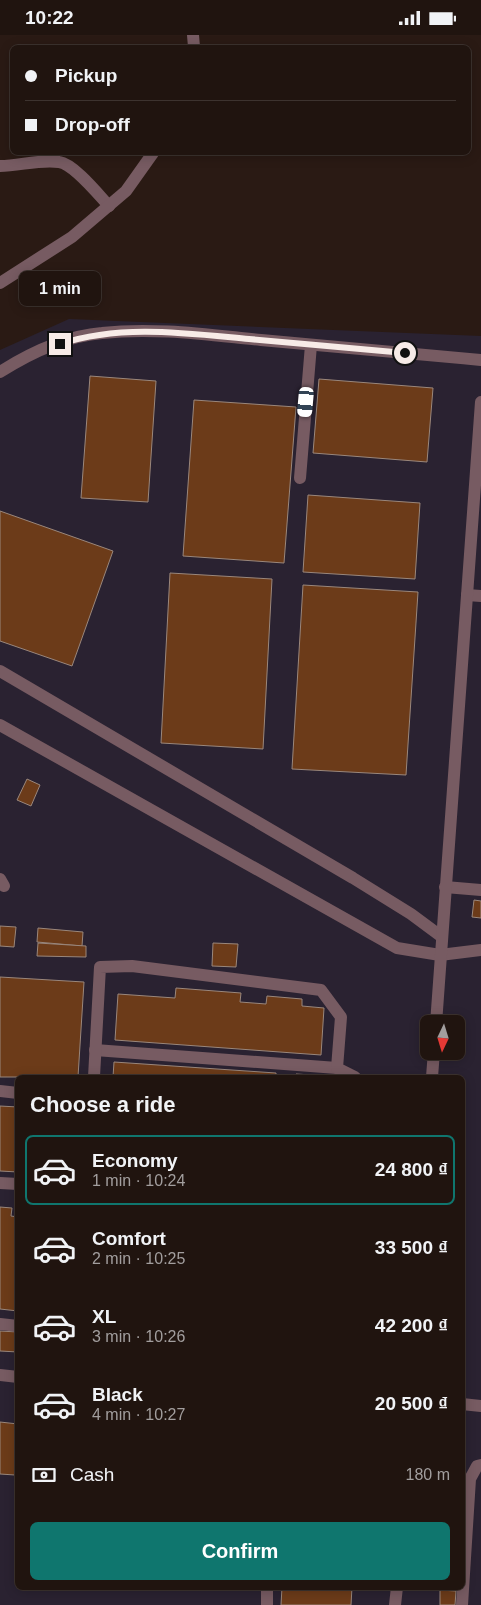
<!DOCTYPE html>
<html lang="en">
<head>
<meta charset="utf-8">
<style>
	:root { --surface:#20140f; --page:#281d18; --text:#f1f3f6; --muted:#a29e9e; --line:#3d332f; --accent:#0f766e }
	body { margin:0; font-family:Helvetica,sans-serif; background:var(--page); color:var(--text); height:100vh; display:flex; flex-direction:column; font-size:19px; white-space:nowrap }
	* { box-sizing:border-box; margin:0 }
	p { font-size:16px; color:var(--muted) }
	.icon { flex:none; width:28px; height:28px; fill:none; stroke:currentColor; stroke-width:2; stroke-linecap:round; stroke-linejoin:round }
	.map { position:relative; flex:1; overflow:hidden }
	.details { position:absolute; left:15px; top:1040px; width:450px; height:515px; display:flex; flex-direction:column; background:var(--surface); border-radius:8px; box-shadow:0 2px 12px #0003,0 0 0 1px var(--line) }
	.details>* { flex:none }
	.top-card { position:absolute; left:10px; top:10px; width:461px; height:110px; border-radius:8px; box-shadow:0 2px 12px #0003,0 0 0 1px var(--line); display:grid; align-content:center; height:110px; padding:0 15px; background:var(--surface) }
	.needle { width:32px; rotate:184deg }
	.fabs { position:absolute; left:420px; top:980px; display:grid; gap:10px }
	.fabs a { display:grid; place-items:center; width:45px; height:45px; border-radius:8px; background:var(--surface); box-shadow:0 2px 12px #0003,0 0 0 1px var(--line); font-size:25px }
	.end { position:absolute; width:22px; height:22px; margin:-11px; border:6px solid #f7ebe7; background:#111; box-shadow:0 0 0 2px #111 }
	.from { border-radius:50% }
	.bubble { position:absolute; height:35px; border-radius:8px; background:var(--surface); box-shadow:0 2px 12px #0003,0 0 0 1px var(--line); font-size:16px; font-weight:700; line-height:35px; text-align:center }
	.car { position:absolute; width:15px; height:30px; margin:-15px -8px; border-radius:6px; box-shadow:0 0 4px 1px #0007; background:linear-gradient(#fff 24%,#345 0 40%,#fff 0 76%,#345 0 86%,#fff 0) }
	.top-card b { display:flex; align-items:center; gap:18px; height:48px; font-size:19px }
	.top-card b+b { border-top:1px solid var(--line) }
	.top-card i { width:12px; height:12px; background:var(--text) }
	ul { padding:0; list-style:none }
	li { display:flex; align-items:center; gap:15px; height:70px; margin:0 10px 8px; padding:0 5px; border:2px solid transparent; border-radius:8px }
	li div { flex:1 }
	li b { display:block; font-size:19px }
	li em { font-style:normal; font-weight:700 }
	li.selected { border-color:var(--accent) }
	li>.icon { width:45px; height:45px; stroke-width:1.5 }
	h2 { padding:0 15px; font-size:22px; line-height:60px }
	.pay { display:flex; align-items:center; gap:12px; height:55px; padding:0 15px; font-size:19px }
	.pay p { margin-inline-start:auto }
	.cta { display:flex; gap:10px; margin-top:auto; padding:10px 15px }
	.cta a { flex:1; height:58px; border-radius:8px; background:var(--accent); color:#fff; font-size:20px; font-weight:700; line-height:58px; text-align:center }
	.status { display:flex; justify-content:space-between; align-items:center; height:35px; padding:0 25px; background:var(--surface); direction:ltr }
	.status svg { height:14px; fill:currentColor }
	.map>svg:first-child { display:block }
	.industrial { fill:#2a2231; fill-rule:evenodd }
	.building { fill:#6c3b19; stroke:#9a877c }
	.lines { fill:none; stroke-linecap:round; stroke-linejoin:round }
	.minor { stroke:#775b62; stroke-width:12 }
	.route { stroke:#f7ebe7; stroke-width:6 }
</style>
</head>
<body>
<div class="status"><b>10:22</b><svg viewBox="0 0 49 12"><path d="M0 12V9h3v3zM5 12V6h3v6zM10 12V3h3v9zM15 12V0h3v12zM26 1h20v11H26zM47 4h2v5h-2z"/></svg></div>
<div class="map">
<svg width="481" height="1570" viewBox="0 0 481 1570">
	<rect width="100%" height="100%" fill="#2a1a14"/>
	<!-- industrial -->
	<path class="industrial" d="M 69,284 L 481,301 L 481,1570 L 0,1570 L 0,315 ZM 429,989 L 456,989 L 456,1016 L 429,1016 ZM 18,1042 L 462,1042 L 462,1552 L 18,1552 Z"/>
	<!-- building -->
	<g class="building">
		<polygon points="90,341 156,346 148,467 81,463"/>
		<polygon points="319,344 433,353 427,427 313,418"/>
		<polygon points="194,365 296,372 284,528 183,521"/>
		<polygon points="308,460 420,468 415,544 303,537"/>
		<polygon points="0,476 113,516 72,631 0,606"/>
		<polygon points="170,538 272,544 263,714 161,708"/>
		<polygon points="303,550 418,557 406,740 292,734"/>
		<polygon points="27,744 40,750 31,771 17,765"/>
		<polygon points="474,865 481,866 481,883 472,882"/>
		<polygon points="0,891 16,892 14,912 0,911"/>
		<polygon points="38,893 83,897 82,911 37,907"/>
		<polygon points="38,908 86,911 86,922 37,921"/>
		<polygon points="213,908 238,909 236,932 212,931"/>
		<polygon points="0,942 84,947 78,1042 0,1042"/>
		<polygon points="176,953 241,958 240,967 266,969 267,961 302,964 302,971 324,973 321,1020 115,1005 118,959 175,963"/>
		<polygon points="114,1027 276,1038 276,1042 113,1042"/>
		<polygon points="296,1039 327,1041 327,1042 296,1042"/>
		<polygon points="0,1071 18,1072 18,1137 0,1136"/>
		<polygon points="0,1172 12,1173 11,1181 18,1182 18,1276 0,1274"/>
		<polygon points="0,1296 18,1297 18,1317 0,1316"/>
		<polygon points="0,1387 18,1389 15,1440 0,1439"/>
		<polygon points="282,1552 352,1552 351,1570 281,1570"/>
		<polygon points="440,1555 456,1556 455,1570 440,1570"/>
	</g>
	<g class="lines">
		<!-- minor -->
		<g class="minor">
			<polyline points="193,0 194,12"/>
			<path d="M 0,131 C 19,131 40,124 59,127 C 74,129 98,159 109,171"/>
			<polyline points="0,248 72,202 126,156 153,118"/>
			<path d="M 0,337 C 30,318 66,301 102,298 C 155,292 209,300 261,305 C 335,312 408,318 481,325"/>
			<polyline points="300,443 311,310"/>
			<polyline points="467,560 481,561"/>
			<polyline points="0,636 353,843 411,879 442,902"/>
			<polyline points="0,690 397,913 440,920 481,915"/>
			<polyline points="0,844 4,851"/>
			<polyline points="445,852 481,855"/>
			<polyline points="436,989 481,367"/>
			<polyline points="95,1015 337,1033"/>
			<polyline points="94,1042 100,932 132,931 321,955 341,982 337,1033 355,1042"/>
			<polyline points="432,1042 434,1016"/>
			<polyline points="0,1056 18,1058"/>
			<polyline points="0,1148 18,1149"/>
			<polyline points="0,1289 18,1291"/>
			<polyline points="0,1340 18,1342"/>
			<polyline points="462,1369 481,1371"/>
			<polyline points="267,1570 267,1552"/>
			<polyline points="395,1570 397,1552"/>
			<polyline points="462,1570 470,1444 477,1431 481,1430"/>
		</g>
	</g>
	<g class="lines">
		<!-- route -->
		<path class="route" d="M 60,309 C 121,289 185,298 249,304 C 301,309 353,313 405,318"/>
	</g>
</svg>
<div class="fabs">
<a><svg class="needle" viewBox="-14 -14 28 28"><path d="M0-13l5 13h-10z" fill="#e53935"/><path d="M0 13l5-13h-10z" fill="#a29e9e"/></svg></a>
</div>
<i class="end from" style="left:405px;top:318px"></i>
<i class="end" style="left:60px;top:309px"></i>
<div class="bubble" style="left:19px;top:236px;width:82px">1 min</div>
<i class="car" style="left:306px;top:367px;rotate:185deg"></i>
<div class="top-card">
<b><i class="from"></i>Pickup</b>
<b><i></i>Drop-off</b>
</div>
<section class="details">
<h2>Choose a ride</h2>
<ul>
<li class="selected"><svg class="icon" aria-label="car" viewBox="0 0 24 24"><path d="M5 17H2v-5l4-1 3-4h7l3 4 3 1v5h-3M9 17h6M6 11h13"/><circle cx="7" cy="17" r="2"/><circle cx="17" cy="17" r="2"/></svg><div><b>Economy</b><p>1 min · 10:24</p></div><em>24 800 ₫</em></li>
<li><svg class="icon" aria-label="car" viewBox="0 0 24 24"><path d="M5 17H2v-5l4-1 3-4h7l3 4 3 1v5h-3M9 17h6M6 11h13"/><circle cx="7" cy="17" r="2"/><circle cx="17" cy="17" r="2"/></svg><div><b>Comfort</b><p>2 min · 10:25</p></div><em>33 500 ₫</em></li>
<li><svg class="icon" aria-label="car" viewBox="0 0 24 24"><path d="M5 17H2v-5l4-1 3-4h7l3 4 3 1v5h-3M9 17h6M6 11h13"/><circle cx="7" cy="17" r="2"/><circle cx="17" cy="17" r="2"/></svg><div><b>XL</b><p>3 min · 10:26</p></div><em>42 200 ₫</em></li>
<li><svg class="icon" aria-label="car" viewBox="0 0 24 24"><path d="M5 17H2v-5l4-1 3-4h7l3 4 3 1v5h-3M9 17h6M6 11h13"/><circle cx="7" cy="17" r="2"/><circle cx="17" cy="17" r="2"/></svg><div><b>Black</b><p>4 min · 10:27</p></div><em>20 500 ₫</em></li>
</ul>
<div class="pay"><svg class="icon" aria-label="cash" viewBox="0 0 24 24"><path d="M3 7h18v10H3z"/><circle cx="12" cy="12" r="2"/></svg>Cash<p>180 m</p></div>
<div class="cta"><a>Confirm</a></div>
</section>
</div>
</body>
</html>
